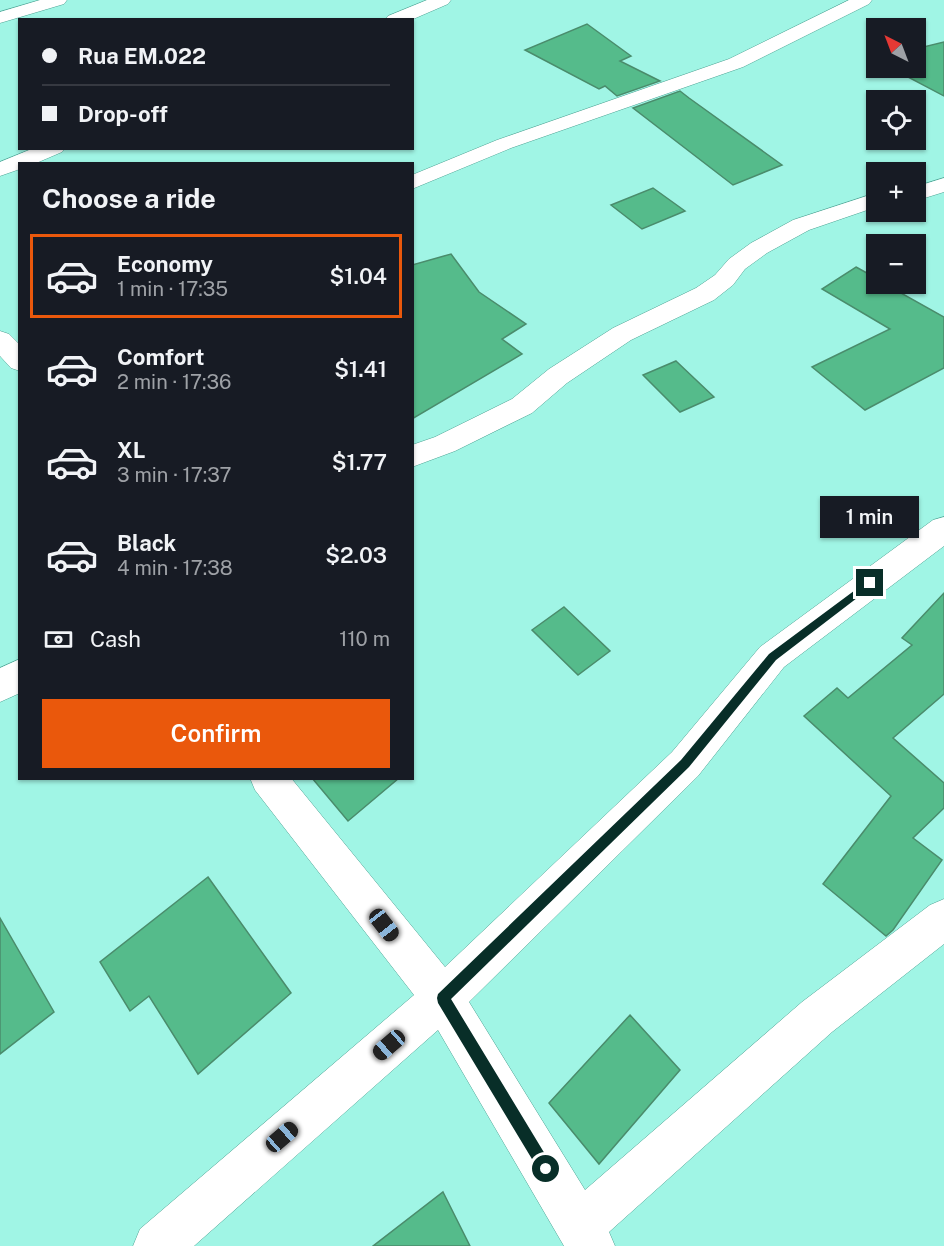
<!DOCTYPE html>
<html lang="en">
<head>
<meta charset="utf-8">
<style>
	:root { --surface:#171b24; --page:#242831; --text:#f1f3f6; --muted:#9ea1a6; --line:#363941; --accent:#ea580c }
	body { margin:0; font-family:"Public Sans",sans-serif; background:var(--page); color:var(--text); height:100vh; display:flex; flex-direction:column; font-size:22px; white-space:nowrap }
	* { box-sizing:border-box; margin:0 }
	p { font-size:20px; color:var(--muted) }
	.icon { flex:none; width:33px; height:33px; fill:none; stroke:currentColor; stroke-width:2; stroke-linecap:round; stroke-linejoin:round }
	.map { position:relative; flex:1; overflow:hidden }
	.drawer { position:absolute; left:18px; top:162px; width:396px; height:618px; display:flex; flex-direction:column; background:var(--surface); border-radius:0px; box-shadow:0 2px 4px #0004 }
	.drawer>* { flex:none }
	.banner { position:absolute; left:18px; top:18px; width:396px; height:132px; border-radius:0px; box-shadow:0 2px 4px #0004; display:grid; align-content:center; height:132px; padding:0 24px; background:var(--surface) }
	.needle { width:39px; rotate:318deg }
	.tools { position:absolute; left:866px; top:18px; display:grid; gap:12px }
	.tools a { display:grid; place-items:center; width:60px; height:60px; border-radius:0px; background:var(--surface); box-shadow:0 2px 4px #0004; font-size:30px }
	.end { position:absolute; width:27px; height:27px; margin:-14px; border:8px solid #082e28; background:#fff; box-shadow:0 0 0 3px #fff }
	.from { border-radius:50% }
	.bubble { position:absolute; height:42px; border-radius:0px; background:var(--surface); box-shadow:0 2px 4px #0004; font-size:20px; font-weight:600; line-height:42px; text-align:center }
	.car { position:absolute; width:18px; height:36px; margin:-18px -9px; border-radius:8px; box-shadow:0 0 4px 2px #0007; background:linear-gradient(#222 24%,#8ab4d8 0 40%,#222 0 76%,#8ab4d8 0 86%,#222 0) }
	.banner b { display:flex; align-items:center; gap:21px; height:57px; font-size:22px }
	.banner b+b { border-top:2px solid var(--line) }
	.banner i { width:15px; height:15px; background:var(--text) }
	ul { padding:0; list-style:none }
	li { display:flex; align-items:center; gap:18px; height:84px; margin:0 12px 9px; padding:0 12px; border:3px solid transparent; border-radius:0px }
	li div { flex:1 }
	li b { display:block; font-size:22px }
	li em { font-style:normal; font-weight:600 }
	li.on { border-color:var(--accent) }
	li>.icon { width:54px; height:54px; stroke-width:1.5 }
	h2 { padding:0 24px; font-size:27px; line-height:72px }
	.pay { display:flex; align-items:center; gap:15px; height:66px; padding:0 24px; font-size:22px }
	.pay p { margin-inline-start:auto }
	.action { display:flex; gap:12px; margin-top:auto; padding:12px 24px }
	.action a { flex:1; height:69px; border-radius:0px; background:var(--accent); color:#fff; font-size:24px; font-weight:600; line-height:69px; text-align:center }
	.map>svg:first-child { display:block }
	.building { fill:#55bb8b; stroke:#4a8c6c; stroke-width:1.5 }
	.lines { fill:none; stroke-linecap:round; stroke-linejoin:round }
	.street-casing { stroke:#4da293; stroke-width:1 }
	.street { fill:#fff; fill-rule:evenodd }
	.route { fill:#082e28 }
</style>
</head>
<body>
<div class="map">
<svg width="944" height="1246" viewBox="0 0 944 1246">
	<rect width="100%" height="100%" fill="#a0f5e5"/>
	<!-- building -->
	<g class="building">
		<polygon points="587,24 631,56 620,61 660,81 617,96 605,86 599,89 525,50"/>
		<polygon points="944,42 944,96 891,68 915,68 915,49"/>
		<polygon points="680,91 689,98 782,165 733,185 633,108"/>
		<polygon points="653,188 685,211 642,229 611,205"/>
		<polygon points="451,254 479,292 526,324 502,339 522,354 412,419 412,265"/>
		<polygon points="856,267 876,278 876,284 885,284 944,317 944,368 865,410 812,367 890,329 822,289"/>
		<polygon points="676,361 714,397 680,412 643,375"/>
		<polygon points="944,593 944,694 893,738 944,783 944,808 913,838 942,860 893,930 886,936 823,884 891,796 804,716 837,688 848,698 912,645 902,638"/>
		<polygon points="564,607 610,651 578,675 532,630"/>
		<polygon points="312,778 399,778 348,821"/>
		<polygon points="208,877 291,993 198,1074 149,996 130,1011 100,962"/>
		<polygon points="0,918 54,1012 0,1054"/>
		<polygon points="630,1015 680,1070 599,1164 549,1103"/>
		<polygon points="443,1192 470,1246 373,1246"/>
	</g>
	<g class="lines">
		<!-- street casing -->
		<g class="street-casing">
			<g id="street">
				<polygon points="40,0 67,0 64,4 0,23 0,12"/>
				<polygon points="427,0 451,0 448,4 411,20 385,20 388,16"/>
				<polygon points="849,0 872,0 869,4 743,67 511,148 412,189 412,175 497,140 729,59"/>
				<polygon points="34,148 65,148 62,152 34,164 20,164 20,169 0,176 0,162"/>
				<polygon points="944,178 944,192 915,201 915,187"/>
				<polygon points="876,193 876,207 809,230 767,253 745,269 733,285 714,300 631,340 567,383 532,413 455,451 412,467 412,445 435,437 512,399 549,369 613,328 696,288 715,275 729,259 751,243 793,220"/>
				<polygon points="0,331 9,334 20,345 20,371 11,368 0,356"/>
				<polygon points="944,517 944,546 784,667 698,776 469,1002 585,1190 802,1002 930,905 944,899 944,944 832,1032 609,1232 615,1246 564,1246 438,1030 194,1246 133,1246 140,1229 414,995 255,790 250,778 291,778 445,967 672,752 760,647 933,520"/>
				<polygon points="20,659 20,693 0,702 0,668"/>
			</g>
		</g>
		<!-- street -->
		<use href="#street" class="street"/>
	</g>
	<!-- route -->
	<polygon class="route" points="870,579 875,583 874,585 776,660 689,767 451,999 551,1164 553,1169 551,1174 546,1176 541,1174 438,1003 437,998 438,994 681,760 769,654"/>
</svg>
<div class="tools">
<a><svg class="needle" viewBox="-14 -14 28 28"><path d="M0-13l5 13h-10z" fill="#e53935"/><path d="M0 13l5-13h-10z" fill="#9ea1a6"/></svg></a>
<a><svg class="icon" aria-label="locate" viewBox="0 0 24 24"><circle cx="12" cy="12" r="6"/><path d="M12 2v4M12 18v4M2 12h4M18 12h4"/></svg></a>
<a>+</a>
<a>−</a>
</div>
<i class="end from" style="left:546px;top:1169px"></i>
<i class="end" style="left:870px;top:583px"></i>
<div class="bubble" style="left:820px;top:496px;width:99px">1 min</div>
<i class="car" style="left:384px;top:925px;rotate:142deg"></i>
<i class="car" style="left:389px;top:1045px;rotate:229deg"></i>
<i class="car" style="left:282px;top:1137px;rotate:49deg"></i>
<div class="banner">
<b><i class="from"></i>Rua EM.022</b>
<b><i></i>Drop-off</b>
</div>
<section class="drawer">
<h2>Choose a ride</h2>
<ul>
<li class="on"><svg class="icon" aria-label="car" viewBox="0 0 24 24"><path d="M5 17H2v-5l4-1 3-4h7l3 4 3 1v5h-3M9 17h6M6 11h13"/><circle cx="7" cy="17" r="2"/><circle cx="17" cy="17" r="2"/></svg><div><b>Economy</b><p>1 min · 17:35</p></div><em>$1.04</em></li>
<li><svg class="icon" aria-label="car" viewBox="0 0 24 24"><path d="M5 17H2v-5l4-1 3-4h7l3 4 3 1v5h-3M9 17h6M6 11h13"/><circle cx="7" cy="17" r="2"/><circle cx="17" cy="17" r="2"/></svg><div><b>Comfort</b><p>2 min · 17:36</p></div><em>$1.41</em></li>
<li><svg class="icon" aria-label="car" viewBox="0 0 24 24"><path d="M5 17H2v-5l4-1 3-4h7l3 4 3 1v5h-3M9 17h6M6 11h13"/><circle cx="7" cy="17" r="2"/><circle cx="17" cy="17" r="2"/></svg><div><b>XL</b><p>3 min · 17:37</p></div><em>$1.77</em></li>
<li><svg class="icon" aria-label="car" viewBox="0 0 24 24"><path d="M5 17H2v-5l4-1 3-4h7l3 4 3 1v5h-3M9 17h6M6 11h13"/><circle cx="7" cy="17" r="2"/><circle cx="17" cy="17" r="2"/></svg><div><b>Black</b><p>4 min · 17:38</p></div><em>$2.03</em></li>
</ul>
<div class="pay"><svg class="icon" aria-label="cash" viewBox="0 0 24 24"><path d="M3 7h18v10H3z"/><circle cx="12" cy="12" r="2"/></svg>Cash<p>110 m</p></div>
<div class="action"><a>Confirm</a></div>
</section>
</div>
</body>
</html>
